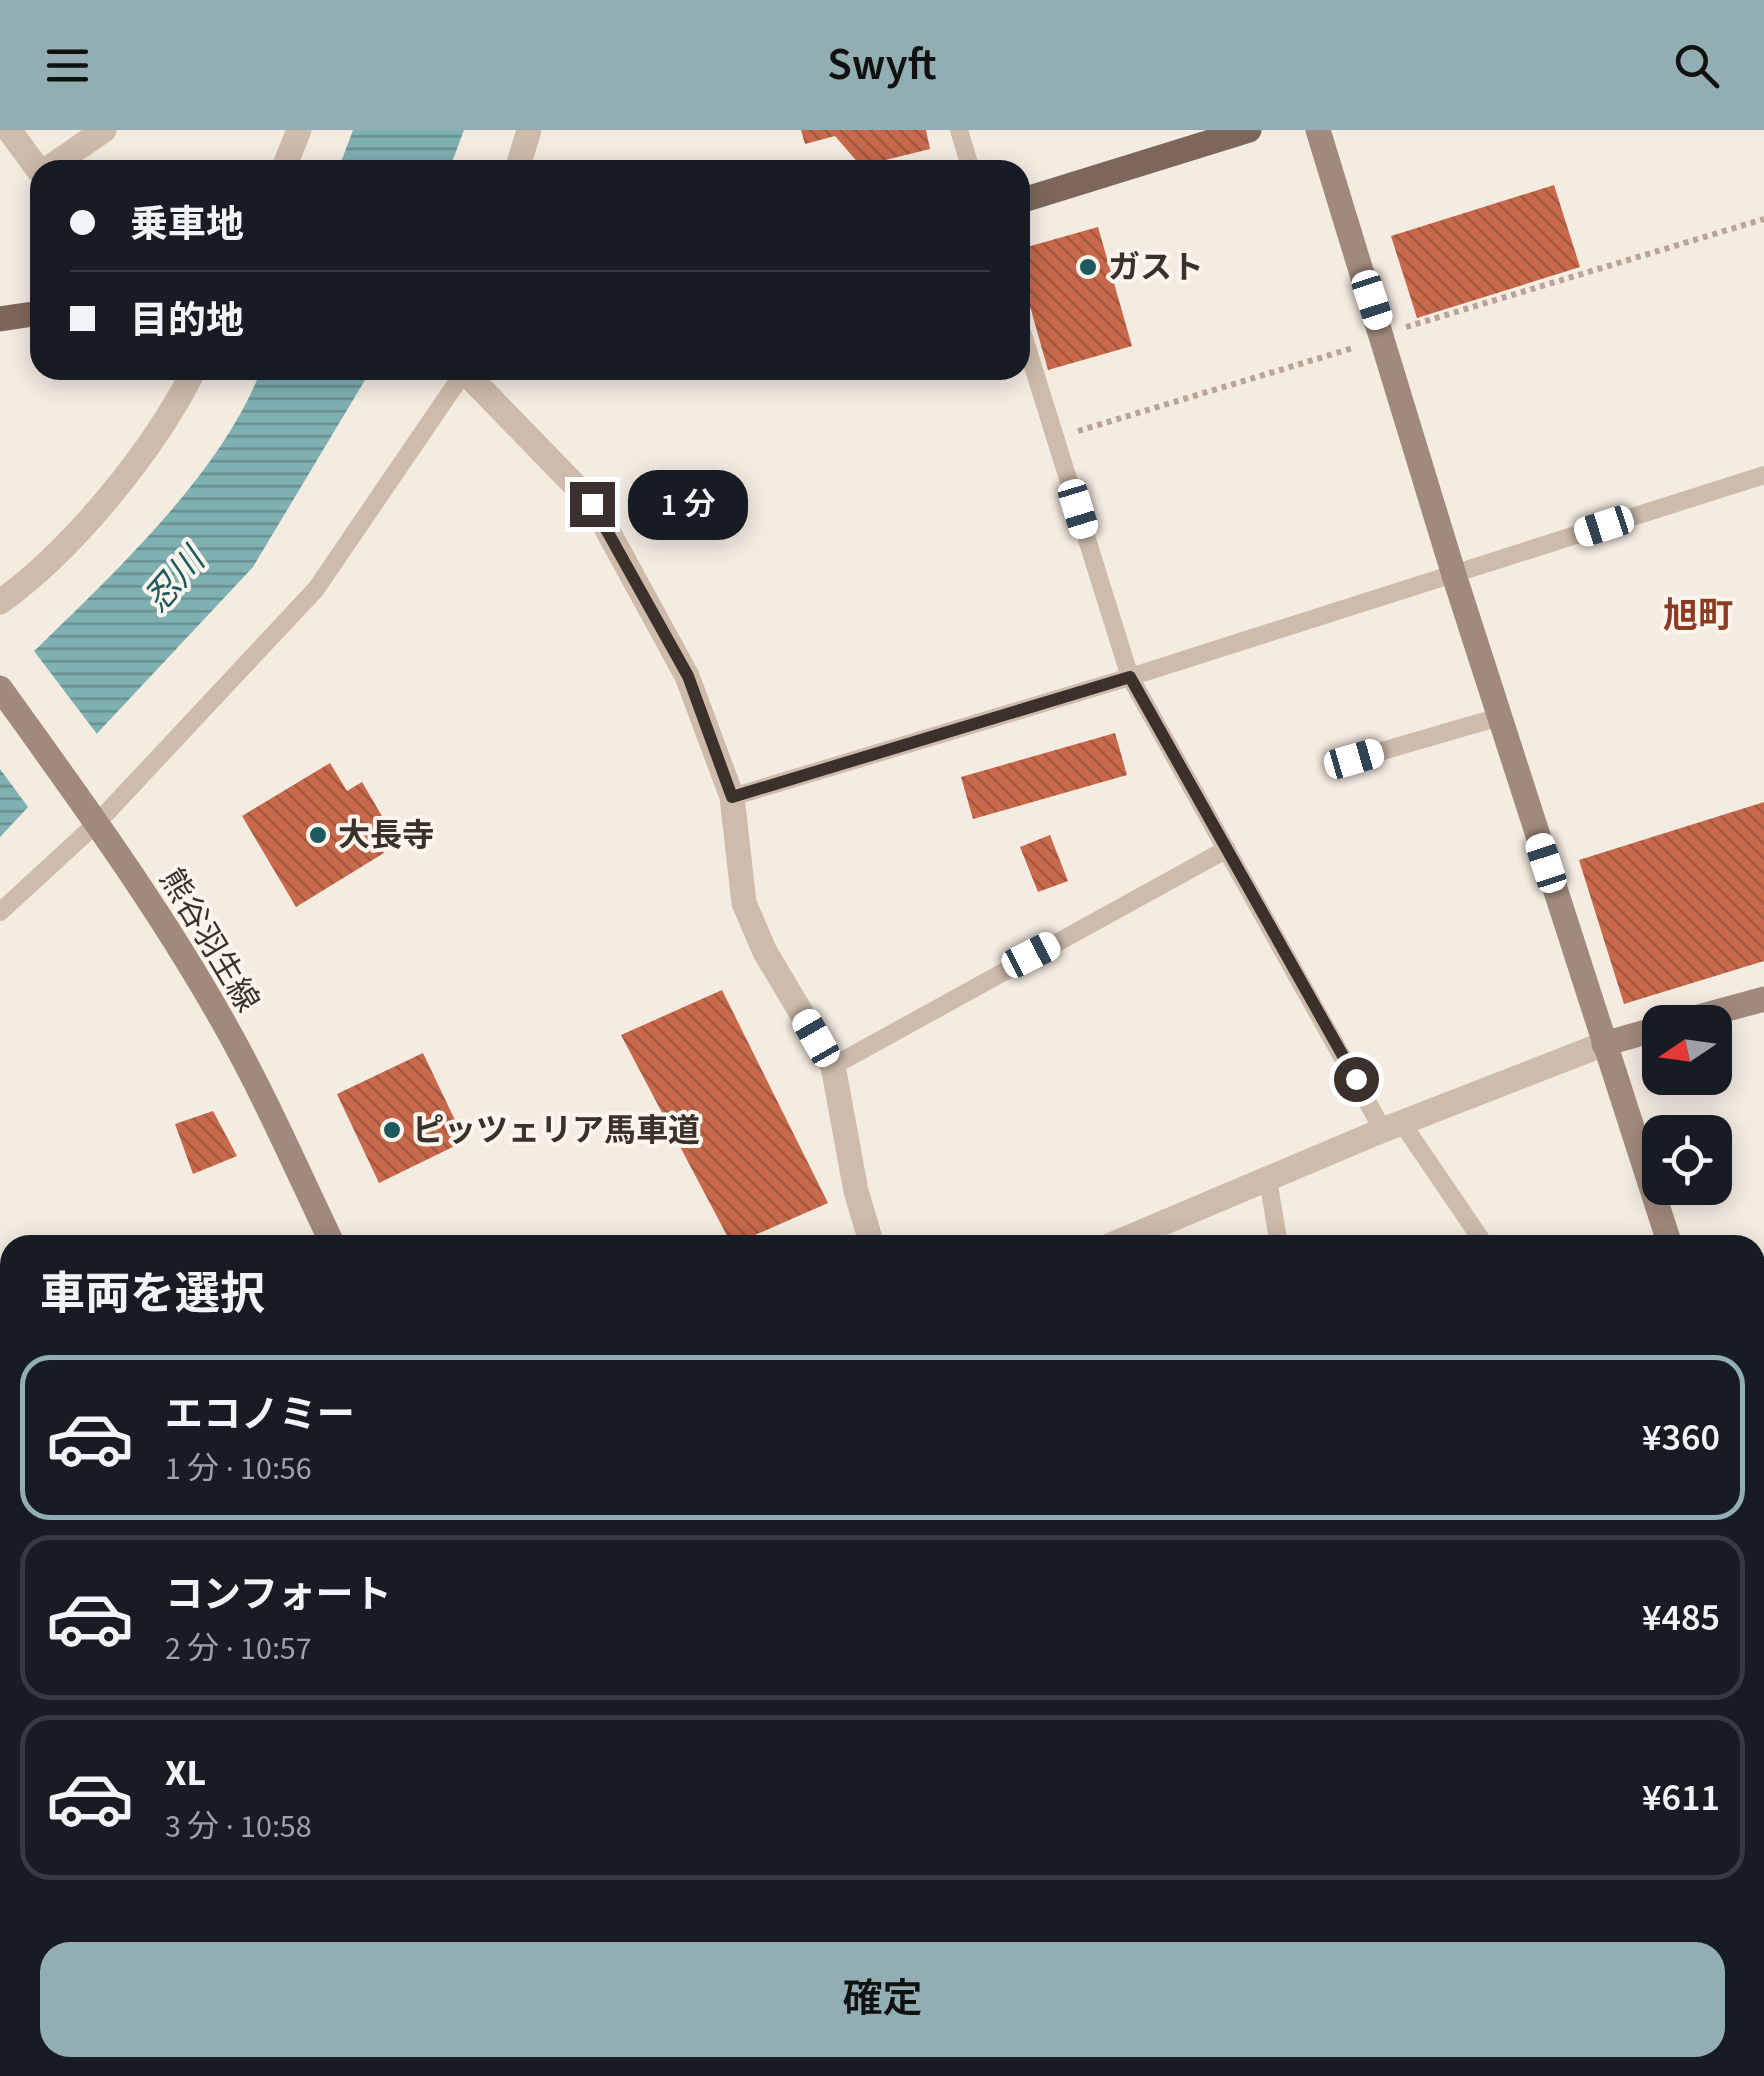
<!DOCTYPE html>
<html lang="ja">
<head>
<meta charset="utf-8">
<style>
	:root { --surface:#171b24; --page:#20242c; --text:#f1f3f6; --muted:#9ea1a6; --line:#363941; --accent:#92aeb2 }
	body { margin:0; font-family:"Source Sans 3","Noto Sans JP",sans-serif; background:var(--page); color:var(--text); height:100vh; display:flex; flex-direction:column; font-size:38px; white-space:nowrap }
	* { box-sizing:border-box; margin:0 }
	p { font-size:32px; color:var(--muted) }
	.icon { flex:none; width:55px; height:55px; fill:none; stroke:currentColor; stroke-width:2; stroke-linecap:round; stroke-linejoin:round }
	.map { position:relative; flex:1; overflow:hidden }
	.panel { position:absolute; left:0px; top:1105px; width:1765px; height:842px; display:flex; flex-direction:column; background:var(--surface); border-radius:30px 30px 0 0; box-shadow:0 5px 25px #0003 }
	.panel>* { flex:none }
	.guide { position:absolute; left:30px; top:30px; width:1000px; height:220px; border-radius:30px; box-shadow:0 5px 25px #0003; display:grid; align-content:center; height:220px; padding:0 40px; background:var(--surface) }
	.needle { width:65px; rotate:257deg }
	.controls { position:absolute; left:1642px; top:875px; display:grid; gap:20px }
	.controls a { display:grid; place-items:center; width:90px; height:90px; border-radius:20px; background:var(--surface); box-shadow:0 5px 25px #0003; font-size:50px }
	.end { position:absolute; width:45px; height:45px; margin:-22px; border:12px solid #3b302b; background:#fff; box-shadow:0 0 0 5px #fff }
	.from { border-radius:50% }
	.bubble { position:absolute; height:70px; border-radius:30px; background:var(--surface); box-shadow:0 5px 25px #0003; font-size:32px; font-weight:600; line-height:70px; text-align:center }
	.car { position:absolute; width:30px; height:60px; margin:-30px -15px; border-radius:12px; box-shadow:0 0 8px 2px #0007; background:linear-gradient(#fff 24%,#345 0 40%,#fff 0 76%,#345 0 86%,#fff 0) }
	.guide b { display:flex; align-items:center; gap:35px; height:95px; font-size:38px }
	.guide b+b { border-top:2px solid var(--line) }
	.guide i { width:25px; height:25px; background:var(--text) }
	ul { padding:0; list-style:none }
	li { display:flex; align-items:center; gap:30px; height:165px; margin:0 20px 15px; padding:0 20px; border:5px solid var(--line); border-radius:30px }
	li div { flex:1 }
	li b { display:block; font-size:38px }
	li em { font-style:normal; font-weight:600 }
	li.selected { border-color:var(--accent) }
	li>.icon { width:90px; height:90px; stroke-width:1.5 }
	h2 { padding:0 40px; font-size:45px; line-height:120px }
	.button { display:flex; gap:20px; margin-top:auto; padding:20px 40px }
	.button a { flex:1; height:115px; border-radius:30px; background:var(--accent); color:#111; font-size:40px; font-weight:600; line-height:115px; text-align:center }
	header { display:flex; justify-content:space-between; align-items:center; height:130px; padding:0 40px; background:var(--accent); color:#111; font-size:45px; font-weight:600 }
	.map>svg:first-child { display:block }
	.water { fill:url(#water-rules) }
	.pier { fill:#f4ebe1 }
	.building { fill:url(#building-back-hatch) }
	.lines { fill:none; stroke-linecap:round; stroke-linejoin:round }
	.path { stroke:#b9a596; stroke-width:6; stroke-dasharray:5 5; stroke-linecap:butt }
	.lane { stroke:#cdbbac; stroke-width:18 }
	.street { stroke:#cdbbac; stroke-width:25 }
	.secondary { stroke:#a18a7d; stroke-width:25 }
	.primary { stroke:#7d675c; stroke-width:25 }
	.route { stroke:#3b302b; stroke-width:12 }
	.poi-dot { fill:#1f5a5e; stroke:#fbf5ee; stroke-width:4 }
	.labels { text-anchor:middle; stroke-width:8; stroke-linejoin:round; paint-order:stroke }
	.poi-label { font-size:32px; font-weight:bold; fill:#3b302b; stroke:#fbf5ee; text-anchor:start }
	.street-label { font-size:32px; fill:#3b302b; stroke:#fbf5ee }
	.water-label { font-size:35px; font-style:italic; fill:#1f5a5e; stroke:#fbf5ee }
	.neighbourhood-label { font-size:35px; font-weight:bold; fill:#8c3b22; stroke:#fbf5ee }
</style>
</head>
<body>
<header><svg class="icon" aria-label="menu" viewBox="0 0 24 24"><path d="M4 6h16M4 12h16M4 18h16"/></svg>Swyft<svg class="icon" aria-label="search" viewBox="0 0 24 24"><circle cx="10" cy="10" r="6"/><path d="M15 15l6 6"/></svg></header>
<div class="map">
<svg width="1764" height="1946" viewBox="0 0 1764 1946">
	<defs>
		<pattern id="water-rules" width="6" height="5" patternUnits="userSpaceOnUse" patternTransform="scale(2.5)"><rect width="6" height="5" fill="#7fb0b2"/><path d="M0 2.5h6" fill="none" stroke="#699091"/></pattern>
		<pattern id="building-back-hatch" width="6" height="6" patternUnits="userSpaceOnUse" patternTransform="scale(2.5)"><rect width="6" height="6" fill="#c8694b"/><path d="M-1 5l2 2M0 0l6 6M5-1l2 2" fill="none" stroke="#a4573f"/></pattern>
	</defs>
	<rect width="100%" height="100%" fill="#f4ebe1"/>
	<!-- water -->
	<g class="water">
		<polygon points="353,0 464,0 449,40 338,40"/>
		<path d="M 261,240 L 371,240 L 253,437 L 0,707 L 0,555 C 87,467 217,356 261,240 Z"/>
	</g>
	<!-- pier -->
	<polygon class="pier" points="31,517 100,608 31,681 0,639 0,548"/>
	<!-- building -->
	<g class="building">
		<polygon points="801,0 926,0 930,19 861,36 835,6 805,14"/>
		<polygon points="1554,55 1580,137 1417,188 1391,106"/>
		<polygon points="1098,97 1132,216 1048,240 1020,141 1020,119"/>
		<polygon points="1115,603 1127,645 973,689 961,647"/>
		<polygon points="330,633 347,661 362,652 389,698 375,706 384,723 296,777 242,686"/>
		<polygon points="1764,672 1764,831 1624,874 1579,730"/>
		<polygon points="1050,705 1068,751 1038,762 1020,717"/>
		<polygon points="722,860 828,1073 732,1115 621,905"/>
		<polygon points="423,923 465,1011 379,1053 337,964"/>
		<polygon points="213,981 237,1026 193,1044 175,994"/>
		<polygon points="538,1938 605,1938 593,1946 543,1946"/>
		<polygon points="702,1938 782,1938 788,1946 690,1946"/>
		<polygon points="1143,1938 1338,1938 1344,1946 1149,1946"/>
	</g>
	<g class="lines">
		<!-- path -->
		<g class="path">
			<polyline points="1406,197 1764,89"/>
			<polyline points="1078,301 1353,218"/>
		</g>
		<!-- lane -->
		<g class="lane">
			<polyline points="959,0 971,40"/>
			<polyline points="1020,195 1130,547 1383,1000"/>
			<polyline points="1355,629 1499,587"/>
			<polyline points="732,667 1130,547 1764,345"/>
			<polyline points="0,782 98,692 316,459 464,242"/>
			<polyline points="833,936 1227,719"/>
			<polyline points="1402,993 1485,1115"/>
			<polyline points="1268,1050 1279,1115"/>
			<polyline points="1755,1235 1764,1230"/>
		</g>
		<!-- street -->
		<g class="street">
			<polyline points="9,0 40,42"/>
			<polyline points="46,40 104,0"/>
			<polyline points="283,40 299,0"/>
			<polyline points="517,40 529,0"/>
			<polyline points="463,240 593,374 687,546 732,667 744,773 765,822 833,936 856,1061 872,1115"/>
			<path d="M 0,472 C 73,420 154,320 194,240"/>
			<polyline points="1111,1115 1383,1000 1604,914"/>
			<polyline points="1755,1626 1764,1625"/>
			<polyline points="0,1639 10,1646"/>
			<polyline points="1372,1938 1378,1946"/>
		</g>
		<!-- secondary -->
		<g class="secondary">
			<polyline points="1318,0 1454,445 1670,1115"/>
			<path d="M 0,558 C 79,668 159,777 225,895 C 265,966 298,1042 333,1115"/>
			<polyline points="1680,892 1764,869"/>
			<polyline points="1604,914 1660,898"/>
			<polyline points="0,1273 10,1270"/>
			<polyline points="1755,1379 1764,1407"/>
			<polyline points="0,1847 10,1842"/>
			<polyline points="399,1938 405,1946"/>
			<polyline points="874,1938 880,1946"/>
		</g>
		<!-- primary -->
		<g class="primary">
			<polyline points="1020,71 1249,0"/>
			<polyline points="0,189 40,183"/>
		</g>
	</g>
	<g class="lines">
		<!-- route -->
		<polyline class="route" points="592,374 688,546 732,667 1130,547 1356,949"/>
	</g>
	<!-- markers -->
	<g class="poi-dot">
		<circle cx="1088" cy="137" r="10"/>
		<circle cx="318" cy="705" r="10"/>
		<circle cx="392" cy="1000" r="10"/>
	</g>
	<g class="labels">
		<!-- poi labels -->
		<g class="poi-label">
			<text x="1108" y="148">ガスト</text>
			<text x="338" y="716">大長寺</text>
			<text x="412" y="1011">ピッツェリア馬車道</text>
		</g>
		<!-- street labels -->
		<g class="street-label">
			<text transform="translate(210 810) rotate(59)" y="11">熊谷羽生線</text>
		</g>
		<!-- water labels -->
		<g class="water-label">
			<text transform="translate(174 450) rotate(-49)" y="12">忍川</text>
		</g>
		<!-- neighbourhood labels -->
		<g class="neighbourhood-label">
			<text x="1698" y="497">旭町</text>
		</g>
	</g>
</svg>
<div class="controls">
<a><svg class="needle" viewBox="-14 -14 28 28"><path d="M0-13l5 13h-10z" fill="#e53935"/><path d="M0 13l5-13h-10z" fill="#9ea1a6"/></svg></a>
<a><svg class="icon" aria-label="locate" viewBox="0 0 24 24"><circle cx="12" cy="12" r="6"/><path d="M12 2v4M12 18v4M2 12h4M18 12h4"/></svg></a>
</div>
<i class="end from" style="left:1356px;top:949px"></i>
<i class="end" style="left:592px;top:374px"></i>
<div class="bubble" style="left:628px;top:340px;width:120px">1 分</div>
<i class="car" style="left:1372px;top:170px;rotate:162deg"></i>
<i class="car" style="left:1078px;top:379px;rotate:163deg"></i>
<i class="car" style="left:1604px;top:396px;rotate:252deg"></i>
<i class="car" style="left:1354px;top:629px;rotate:74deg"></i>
<i class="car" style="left:1546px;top:733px;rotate:342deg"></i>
<i class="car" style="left:1031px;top:825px;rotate:63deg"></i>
<i class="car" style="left:816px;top:908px;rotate:330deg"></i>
<div class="guide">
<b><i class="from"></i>乗車地</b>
<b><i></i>目的地</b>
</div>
<section class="panel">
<h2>車両を選択</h2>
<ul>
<li class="selected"><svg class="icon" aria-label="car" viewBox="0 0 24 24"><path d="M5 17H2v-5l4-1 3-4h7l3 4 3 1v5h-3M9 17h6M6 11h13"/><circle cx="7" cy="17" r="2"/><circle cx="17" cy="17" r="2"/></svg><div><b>エコノミー</b><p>1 分 · 10:56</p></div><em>¥360</em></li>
<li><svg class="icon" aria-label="car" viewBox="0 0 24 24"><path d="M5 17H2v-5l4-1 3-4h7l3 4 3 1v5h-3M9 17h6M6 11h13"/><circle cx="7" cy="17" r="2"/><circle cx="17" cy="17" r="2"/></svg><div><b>コンフォート</b><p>2 分 · 10:57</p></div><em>¥485</em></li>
<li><svg class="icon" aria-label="car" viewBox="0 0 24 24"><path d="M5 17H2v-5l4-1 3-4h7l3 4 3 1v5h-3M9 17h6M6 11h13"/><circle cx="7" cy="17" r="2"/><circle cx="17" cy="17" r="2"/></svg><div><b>XL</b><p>3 分 · 10:58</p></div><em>¥611</em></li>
</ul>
<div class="button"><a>確定</a></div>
</section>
</div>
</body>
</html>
